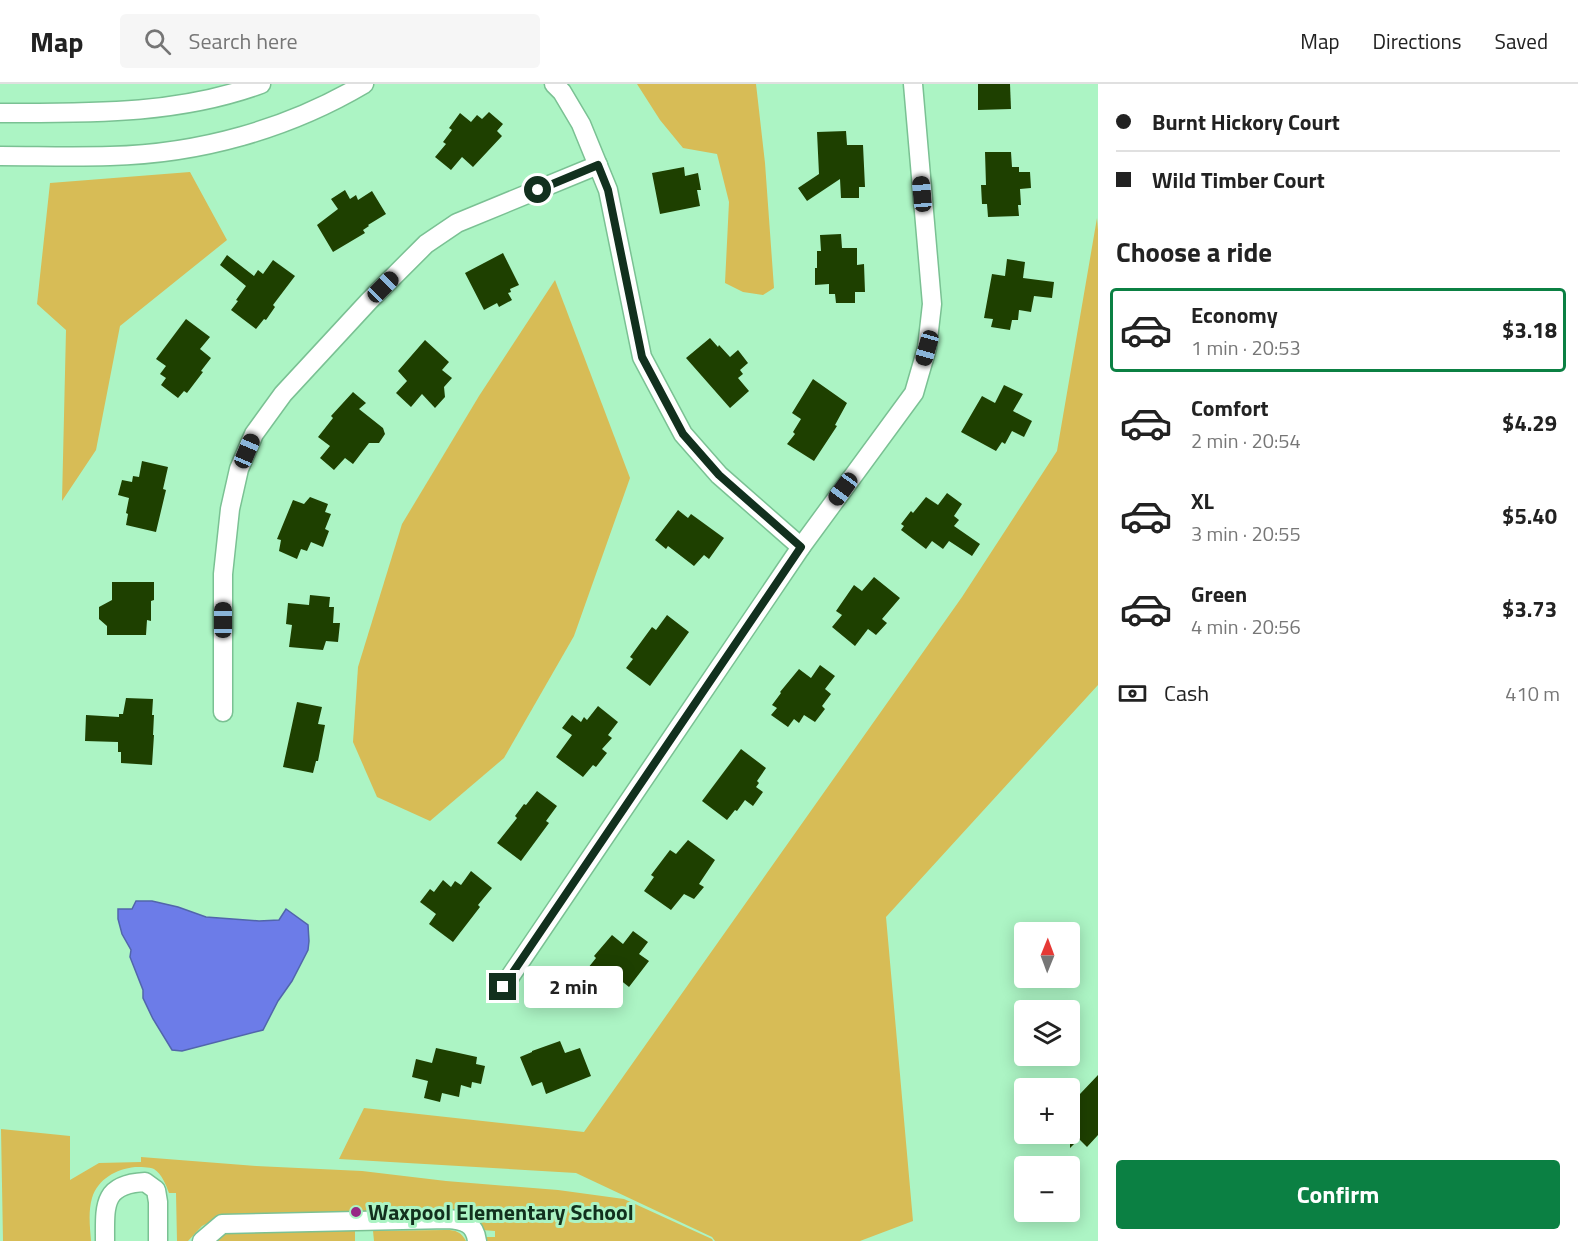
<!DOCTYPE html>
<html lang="en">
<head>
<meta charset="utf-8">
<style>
	:root { --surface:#fff; --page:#f6f6f6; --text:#222; --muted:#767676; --line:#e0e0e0; --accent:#0b8043 }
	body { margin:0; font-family:"Titillium Web",sans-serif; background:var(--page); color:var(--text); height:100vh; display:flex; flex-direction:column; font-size:22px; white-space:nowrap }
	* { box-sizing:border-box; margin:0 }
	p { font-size:20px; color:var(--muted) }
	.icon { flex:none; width:33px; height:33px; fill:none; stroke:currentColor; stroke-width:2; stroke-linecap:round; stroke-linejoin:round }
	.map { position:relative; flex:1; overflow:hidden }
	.drawer { display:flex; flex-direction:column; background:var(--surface); width:480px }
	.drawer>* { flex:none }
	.guide { display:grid; align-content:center; height:132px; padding:0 18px; background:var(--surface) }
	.needle { width:39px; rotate:1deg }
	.fabs { position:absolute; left:1014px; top:838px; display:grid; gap:12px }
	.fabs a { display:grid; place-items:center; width:66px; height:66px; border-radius:6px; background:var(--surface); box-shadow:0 3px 15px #0003; font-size:30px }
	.end { position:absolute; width:27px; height:27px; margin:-14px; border:8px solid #12301e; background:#fff; box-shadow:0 0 0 3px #fff }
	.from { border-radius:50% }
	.bubble { position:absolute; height:42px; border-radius:6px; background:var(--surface); box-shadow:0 3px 15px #0003; font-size:20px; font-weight:700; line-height:42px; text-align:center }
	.car { position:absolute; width:18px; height:36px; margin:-18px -9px; border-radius:8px; box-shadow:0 0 4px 2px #0007; background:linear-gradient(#222 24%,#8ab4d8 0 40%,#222 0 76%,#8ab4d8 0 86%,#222 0) }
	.guide b { display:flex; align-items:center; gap:21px; height:57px; font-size:22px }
	.guide b+b { border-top:2px solid var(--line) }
	.guide i { width:15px; height:15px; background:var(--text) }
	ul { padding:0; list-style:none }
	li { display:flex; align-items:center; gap:18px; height:84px; margin:0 12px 9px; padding:0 6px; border:3px solid transparent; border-radius:6px }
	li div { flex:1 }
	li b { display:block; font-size:22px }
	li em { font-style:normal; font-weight:700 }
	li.current { border-color:var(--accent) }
	li>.icon { width:54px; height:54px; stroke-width:1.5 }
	h2 { padding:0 18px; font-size:27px; line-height:72px }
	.pay { display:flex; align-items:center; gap:15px; height:66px; padding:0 18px; font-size:22px }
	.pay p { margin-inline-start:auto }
	.button { display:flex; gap:12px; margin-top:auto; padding:12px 18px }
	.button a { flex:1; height:69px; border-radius:6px; background:var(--accent); color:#fff; font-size:24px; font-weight:700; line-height:69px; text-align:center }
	header { display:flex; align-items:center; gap:36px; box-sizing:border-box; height:84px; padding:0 30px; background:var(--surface); border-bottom:2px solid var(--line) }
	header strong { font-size:28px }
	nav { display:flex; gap:33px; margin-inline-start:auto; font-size:21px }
	.search { width:420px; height:54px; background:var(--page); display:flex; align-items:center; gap:15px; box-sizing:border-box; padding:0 21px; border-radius:6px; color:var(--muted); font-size:22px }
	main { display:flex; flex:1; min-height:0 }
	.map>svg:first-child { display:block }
	.green { fill:#d7bc56 }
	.water { fill:#6c7ce8; stroke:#5165ab; stroke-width:1.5 }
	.building { fill:#1e4000 }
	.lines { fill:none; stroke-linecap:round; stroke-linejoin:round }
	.minor-casing { stroke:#7ac193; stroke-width:21 }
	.minor { stroke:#fff; stroke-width:18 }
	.route { stroke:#12301e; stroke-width:8 }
	.poi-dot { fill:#972786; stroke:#acf4c4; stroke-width:2 }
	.labels { text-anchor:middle; stroke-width:6; stroke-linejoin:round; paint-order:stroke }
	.poi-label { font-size:22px; font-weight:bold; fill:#12301e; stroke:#acf4c4; text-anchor:start }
</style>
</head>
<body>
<header>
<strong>Map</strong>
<div class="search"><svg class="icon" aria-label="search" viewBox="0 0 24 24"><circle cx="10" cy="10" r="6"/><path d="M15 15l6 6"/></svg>Search here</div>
<nav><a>Map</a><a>Directions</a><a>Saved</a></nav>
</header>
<main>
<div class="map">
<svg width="1098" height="1157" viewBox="0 0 1098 1157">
	<rect width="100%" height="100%" fill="#acf4c4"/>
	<!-- green -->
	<g class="green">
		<polygon points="637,0 756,0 765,79 774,204 763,211 743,208 725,199 729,118 717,70 683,64 660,36"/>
		<polygon points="190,88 227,156 120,242 96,366 62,417 66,246 37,220 50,99"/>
		<polygon points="1097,134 1098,146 1098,601 886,833 913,1137 860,1157 715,1157 712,1153 576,1089 339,1075 364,1024 584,1048 962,513 1057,367"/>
		<polygon points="555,196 630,394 574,552 504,674 430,737 377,713 353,658 358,583 402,440 479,312"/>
		<path d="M 1,1045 L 70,1052 L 70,1096 L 99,1079 L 141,1078 L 141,1073 L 256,1082 L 362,1087 L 446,1097 L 558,1106 L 624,1115 L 712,1155 L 713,1157 L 486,1157 L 485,1153 L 495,1153 L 495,1147 L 482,1146 L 448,1127 L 355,1127 L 355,1157 L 216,1157 L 216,1135 L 202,1142 L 188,1157 L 177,1157 L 176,1109 L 169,1109 C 166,1101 162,1090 154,1085 C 149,1083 140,1083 135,1083 C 116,1085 98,1095 92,1114 C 88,1128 90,1143 91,1157 L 3,1157 Z"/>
		<path d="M 446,1146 C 456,1146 461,1148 466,1157 L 374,1157 L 373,1147 Z"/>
	</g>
	<!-- water -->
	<polygon class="water" points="136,817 152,817 178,823 206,833 259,837 279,836 286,825 308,841 309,857 308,866 292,897 278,917 263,946 182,967 172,966 153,935 143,914 143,906 130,873 131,866 122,850 118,835 118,825 132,825"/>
	<!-- building -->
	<g class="building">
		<polygon points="978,0 1010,0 1011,25 978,26"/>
		<polygon points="489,28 503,40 497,47 502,52 473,83 462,73 451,86 435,73 446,60 443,58 452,46 449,44 460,29 471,38 477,31 482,35"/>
		<polygon points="846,47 847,61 863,61 865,103 859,103 859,114 841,114 840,95 807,117 798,104 819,90 817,48"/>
		<polygon points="985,68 1011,68 1012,83 1019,83 1019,88 1030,88 1031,104 1020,105 1021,121 1018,121 1019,132 988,133 987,120 982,120 981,101 986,101"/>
		<polygon points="684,83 685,92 698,89 701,106 697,106 700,122 660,130 652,89"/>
		<polygon points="345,106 350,115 356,111 358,116 372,107 386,130 368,141 369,142 363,146 365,149 333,168 317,141 338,125 331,115"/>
		<polygon points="841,150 842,164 857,164 857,181 864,180 865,208 855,208 855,219 836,219 835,210 829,210 829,200 815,201 815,184 817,184 817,167 821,167 820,151"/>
		<polygon points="503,169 519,201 510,205 511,208 508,209 512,216 499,223 497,219 484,226 465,189"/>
		<polygon points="227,171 254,192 258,186 263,190 273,176 295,192 273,221 275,223 266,236 264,235 256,245 231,226 238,217 236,216 246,202 220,181"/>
		<polygon points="1007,175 1025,178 1023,194 1054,198 1052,214 1034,212 1031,228 1019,226 1018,236 1012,236 1010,246 991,243 993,235 984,234 992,190 1005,192"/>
		<polygon points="186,235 210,253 200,265 211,274 201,287 203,288 187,309 184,307 178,314 161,301 166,294 160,290 166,282 156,275"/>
		<polygon points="710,254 718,263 719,261 730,273 738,266 748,279 740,286 743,290 738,294 749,307 730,324 686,274"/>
		<polygon points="425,256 449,278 442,286 452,294 444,303 445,313 435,324 422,310 411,323 396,309 407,297 398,287"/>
		<polygon points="813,295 847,319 835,341 837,342 814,377 787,360 795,350 793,348 801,335 792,329"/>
		<polygon points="1004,301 1023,310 1013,327 1032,337 1024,353 1012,347 1005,360 1002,358 996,367 961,348 982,312 995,319"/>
		<polygon points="353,308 366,319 359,325 383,344 385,350 379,359 369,359 353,380 345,374 334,386 320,374 330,362 318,353 333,334 331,332"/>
		<polygon points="142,377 168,383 163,405 166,406 156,448 126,441 128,430 126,429 129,414 118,411 122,396 132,398 133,392 139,393"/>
		<polygon points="947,409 962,420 954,432 959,436 954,442 980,460 972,472 949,457 943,465 932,457 926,465 901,446 904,442 901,440 911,427 913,429 926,413 938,421"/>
		<polygon points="310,413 328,420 325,428 331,430 325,445 329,447 323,463 311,458 307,467 301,465 297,475 279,467 281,456 277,455 293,416 304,420"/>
		<polygon points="678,426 688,434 691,430 724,454 709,475 704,471 694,482 668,462 666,465 655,456"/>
		<polygon points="874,493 900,514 882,535 887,539 876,551 868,545 855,562 832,543 842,531 836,527 854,501 862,507"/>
		<polygon points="112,498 154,498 154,516 151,517 151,537 147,536 146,551 107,551 107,542 99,535 99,523 112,516"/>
		<polygon points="310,511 330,513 329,523 334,523 333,539 340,539 338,558 326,557 323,566 289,563 292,541 286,540 288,519 309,521"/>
		<polygon points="667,531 689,548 650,602 626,584 633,575 630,573 652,543 656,546"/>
		<polygon points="820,581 835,592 825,605 831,610 822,622 825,625 815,638 804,631 799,639 794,635 788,643 771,631 777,624 772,621 781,609 780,608 799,585 811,594"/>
		<polygon points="126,614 153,615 152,631 154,631 153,651 154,651 152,681 121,679 121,668 118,668 118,658 85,657 86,631 119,633 119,630 123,630"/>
		<polygon points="297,618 322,623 318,640 325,641 318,677 316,677 313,689 283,683"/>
		<polygon points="598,622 618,638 608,651 612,654 602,665 607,669 596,683 593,681 583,693 556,673 572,651 562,644 572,631 581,638 584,633 587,636"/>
		<polygon points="741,665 766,684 757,697 759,699 756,703 763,708 753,722 745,716 737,727 735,726 727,736 702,717"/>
		<polygon points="537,707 557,722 546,737 549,739 521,777 497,759 517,734 515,732 524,720 526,721"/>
		<polygon points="688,756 715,776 699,800 704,803 694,815 684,810 671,826 644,807 654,793 651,791 670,766 676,770"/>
		<polygon points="471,787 492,804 478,821 480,823 453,858 429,840 436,830 420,818 430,805 434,808 443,796 451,803 455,797 461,801"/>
		<polygon points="633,847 648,858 639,870 649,877 629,903 619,895 613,904 588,884 596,874 594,872 612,851 623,860"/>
		<polygon points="560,957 565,969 580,964 591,992 546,1010 542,998 532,1002 520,973 532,968 532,967"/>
		<polygon points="436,964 477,973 476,980 485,982 481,1000 472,998 471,1004 461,1001 459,1013 442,1009 440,1018 424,1014 428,997 412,993 416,975 432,979"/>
		<polygon points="1098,991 1098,1051 1087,1063 1079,1055 1070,1064 1070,1001 1080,1010"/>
	</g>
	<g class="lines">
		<!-- minor casing -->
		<g class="minor-casing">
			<g id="minor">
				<polyline points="554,0 562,8 581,40 608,106 642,273 683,350 719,391 801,463"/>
				<path d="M 0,29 C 88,29 177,31 261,0"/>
				<path d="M 0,72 C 37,72 74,73 110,72 C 199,70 288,45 364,0"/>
				<polyline points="223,628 223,490 230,425 239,385 254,350 283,310 369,217 426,160 457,139 598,81"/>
				<polyline points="503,903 801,463 914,309 927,264 932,220 913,0"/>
				<path d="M 105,1157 C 105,1122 102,1100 145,1098 L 156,1106 L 158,1118 L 158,1157"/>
				<path d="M 202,1157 L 222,1140 L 448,1135 C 464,1136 475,1140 477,1157"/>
			</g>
		</g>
		<!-- minor -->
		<use href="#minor" class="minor"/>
	</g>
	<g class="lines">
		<!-- route -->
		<polyline class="route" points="503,903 801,463 719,391 683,350 642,273 608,106 598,81 538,106"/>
	</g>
	<!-- markers -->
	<circle class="poi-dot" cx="356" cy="1128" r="6"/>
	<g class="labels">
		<!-- poi labels -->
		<g class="poi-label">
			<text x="368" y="1136">Waxpool Elementary School</text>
		</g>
	</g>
</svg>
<div class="fabs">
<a><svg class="needle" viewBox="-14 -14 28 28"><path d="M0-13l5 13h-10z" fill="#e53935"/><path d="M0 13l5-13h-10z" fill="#767676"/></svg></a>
<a><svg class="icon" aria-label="layers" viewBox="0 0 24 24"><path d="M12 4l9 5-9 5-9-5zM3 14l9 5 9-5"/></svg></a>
<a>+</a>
<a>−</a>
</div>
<i class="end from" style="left:538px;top:106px"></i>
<i class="end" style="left:503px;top:903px"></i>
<div class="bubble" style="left:524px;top:882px;width:99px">2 min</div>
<i class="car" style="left:922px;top:110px;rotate:355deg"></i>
<i class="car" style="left:383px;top:203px;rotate:45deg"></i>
<i class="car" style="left:927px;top:264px;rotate:196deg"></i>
<i class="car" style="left:247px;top:367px;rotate:23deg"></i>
<i class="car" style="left:843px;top:405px;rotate:216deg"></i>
<i class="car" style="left:223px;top:536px;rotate:0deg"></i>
</div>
<section class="drawer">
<div class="guide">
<b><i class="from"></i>Burnt Hickory Court</b>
<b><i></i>Wild Timber Court</b>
</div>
<h2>Choose a ride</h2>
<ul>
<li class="current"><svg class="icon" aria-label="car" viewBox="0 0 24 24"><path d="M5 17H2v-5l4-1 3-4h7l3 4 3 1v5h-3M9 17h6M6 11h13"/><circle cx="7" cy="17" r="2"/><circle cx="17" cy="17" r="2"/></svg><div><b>Economy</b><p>1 min · 20:53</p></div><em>$3.18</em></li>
<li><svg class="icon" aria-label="car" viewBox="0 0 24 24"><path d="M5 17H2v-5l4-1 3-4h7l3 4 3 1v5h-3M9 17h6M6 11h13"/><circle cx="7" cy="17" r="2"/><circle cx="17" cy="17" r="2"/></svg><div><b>Comfort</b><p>2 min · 20:54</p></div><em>$4.29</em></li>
<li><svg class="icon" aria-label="car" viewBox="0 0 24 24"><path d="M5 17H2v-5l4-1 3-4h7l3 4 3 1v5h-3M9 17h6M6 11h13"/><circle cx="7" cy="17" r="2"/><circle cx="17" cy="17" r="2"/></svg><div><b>XL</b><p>3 min · 20:55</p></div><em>$5.40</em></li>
<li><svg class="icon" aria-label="car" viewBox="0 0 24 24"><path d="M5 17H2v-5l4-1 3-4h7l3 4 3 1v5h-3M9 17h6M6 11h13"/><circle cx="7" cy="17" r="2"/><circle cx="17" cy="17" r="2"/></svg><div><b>Green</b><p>4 min · 20:56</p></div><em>$3.73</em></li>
</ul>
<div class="pay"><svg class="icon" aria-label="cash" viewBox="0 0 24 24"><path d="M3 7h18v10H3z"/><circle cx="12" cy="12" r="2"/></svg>Cash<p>410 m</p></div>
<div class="button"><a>Confirm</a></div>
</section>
</main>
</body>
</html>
